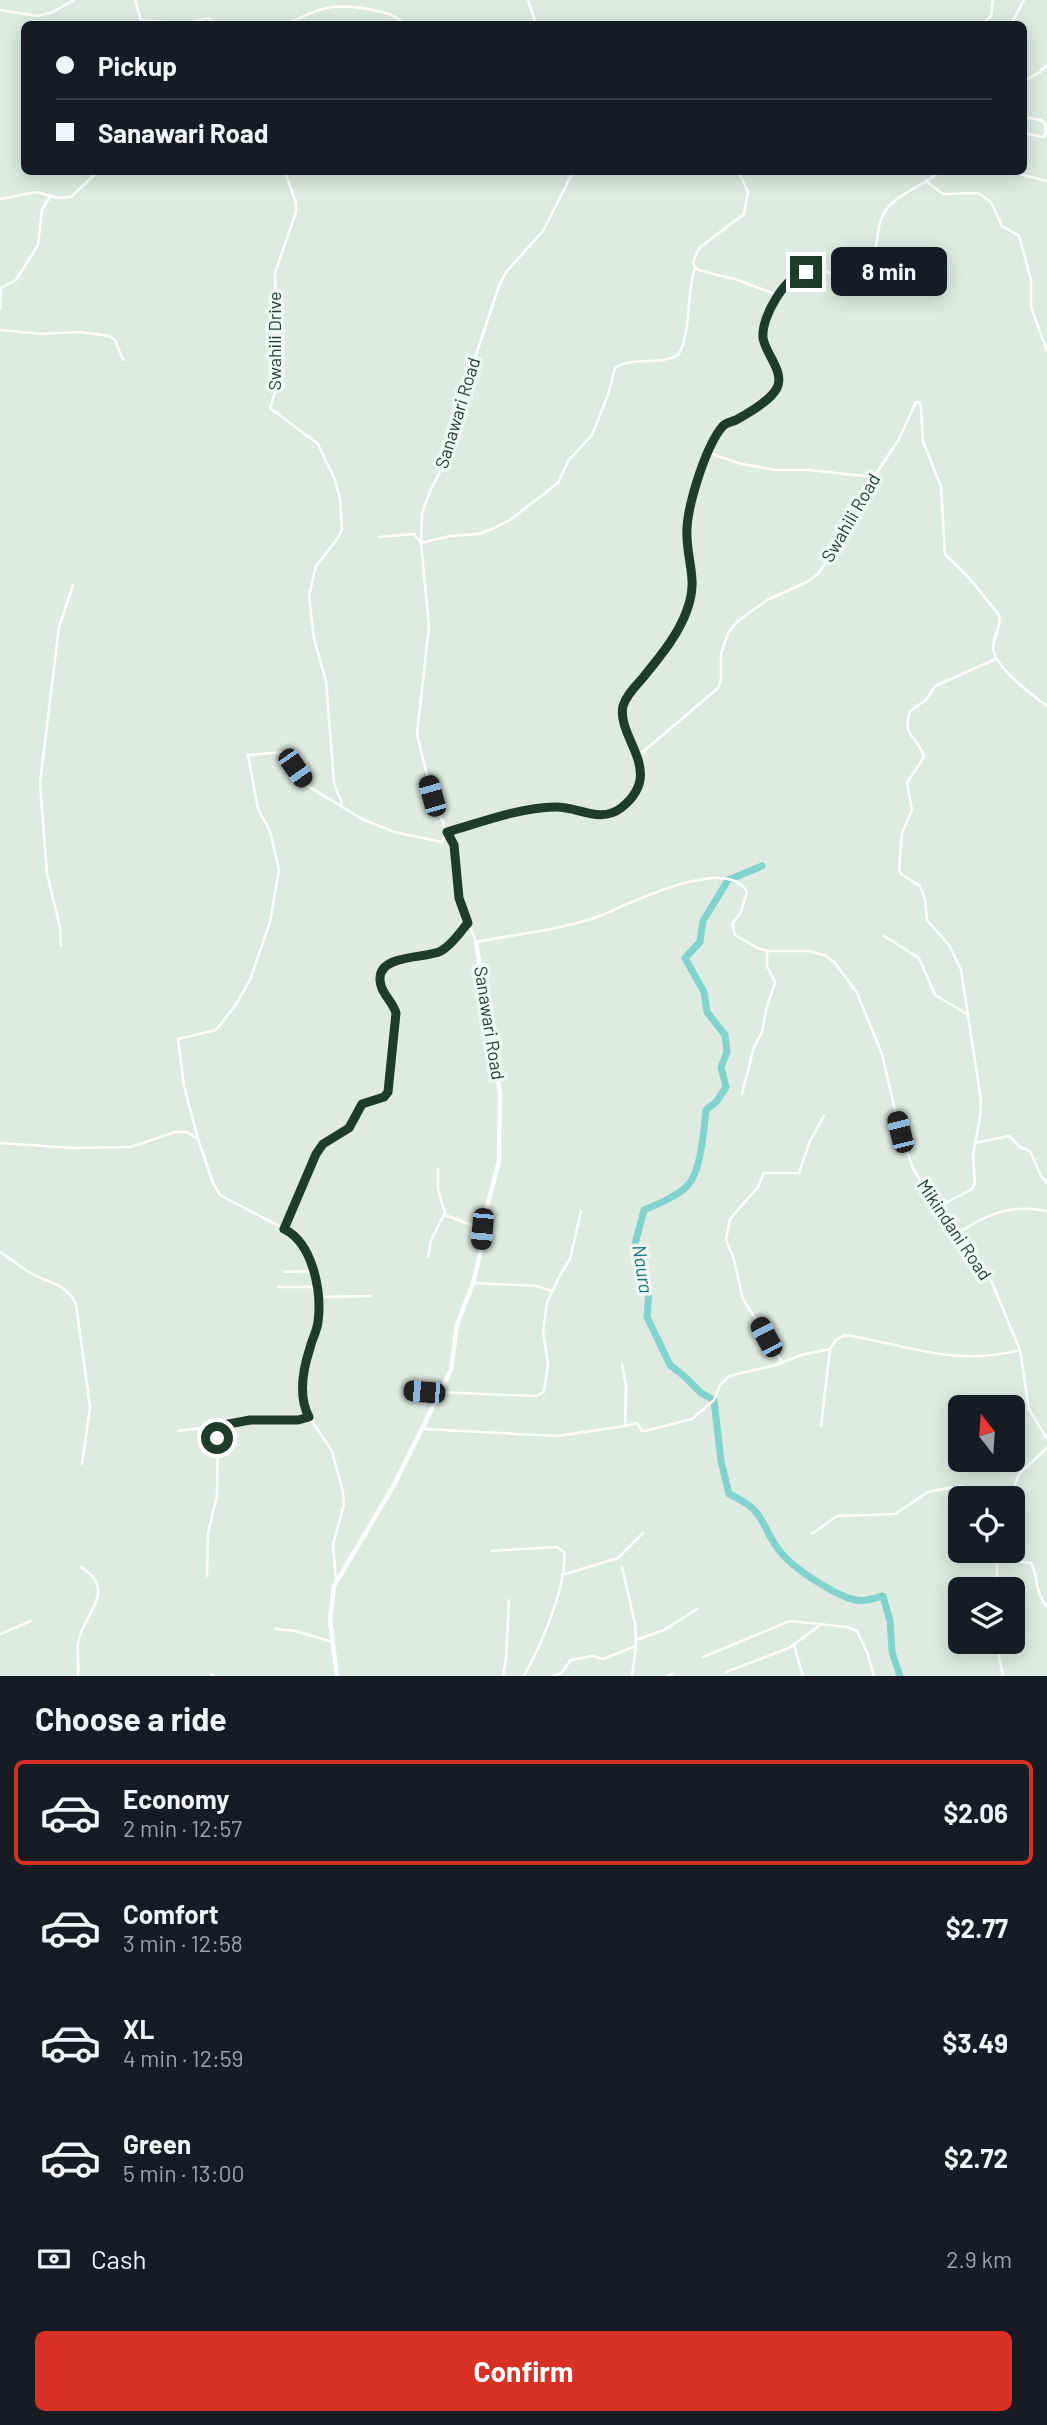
<!DOCTYPE html>
<html lang="en">
<head>
<meta charset="utf-8">
<style>
	:root { --surface:#171b24; --page:#20242c; --text:#f1f3f6; --muted:#9ea1a6; --line:#363941; --accent:#d93025 }
	body { margin:0; font-family:Barlow,sans-serif; background:var(--page); color:var(--text); height:100vh; display:flex; flex-direction:column; font-size:26px; white-space:nowrap }
	* { box-sizing:border-box; margin:0 }
	p { font-size:23px; color:var(--muted) }
	.icon { flex:none; width:38px; height:38px; fill:none; stroke:currentColor; stroke-width:2; stroke-linecap:round; stroke-linejoin:round }
	.map { position:relative; height:1676px; overflow:hidden }
	.panel { display:flex; flex-direction:column; background:var(--surface); flex:1 }
	.panel>* { flex:none }
	.banner { position:absolute; left:21px; top:21px; width:1006px; height:154px; border-radius:10px; box-shadow:0 4px 18px #0003; display:grid; align-content:center; height:154px; padding:0 35px; background:var(--surface) }
	.needle { width:46px; rotate:343deg }
	.tools { position:absolute; left:948px; top:1395px; display:grid; gap:14px }
	.tools a { display:grid; place-items:center; width:77px; height:77px; border-radius:10px; background:var(--surface); box-shadow:0 4px 18px #0003; font-size:35px }
	.end { position:absolute; width:32px; height:32px; margin:-16px; border:9px solid #1f3b2d; background:#fff; box-shadow:0 0 0 4px #fff }
	.from { border-radius:50% }
	.bubble { position:absolute; height:49px; border-radius:10px; background:var(--surface); box-shadow:0 4px 18px #0003; font-size:23px; font-weight:700; line-height:49px; text-align:center }
	.car { position:absolute; width:21px; height:42px; margin:-21px -10px; border-radius:9px; box-shadow:0 0 5px 2px #0007; background:linear-gradient(#222 24%,#8ab4d8 0 40%,#222 0 76%,#8ab4d8 0 86%,#222 0) }
	.banner b { display:flex; align-items:center; gap:24px; height:66px; font-size:26px }
	.banner b+b { border-top:2px solid var(--line) }
	.banner i { width:18px; height:18px; background:var(--text) }
	ul { padding:0; list-style:none }
	li { display:flex; align-items:center; gap:21px; height:105px; margin:0 14px 10px; padding:0 21px; border:4px solid transparent; border-radius:10px }
	li div { flex:1 }
	li b { display:block; font-size:26px }
	li em { font-style:normal; font-weight:700 }
	li.current { border-color:var(--accent) }
	li>.icon { width:63px; height:63px; stroke-width:1.5 }
	h2 { padding:0 35px; font-size:32px; line-height:84px }
	.pay { display:flex; align-items:center; gap:18px; height:77px; padding:0 35px; font-size:26px }
	.pay p { margin-inline-start:auto }
	.button { display:flex; gap:14px; margin-top:auto; padding:14px 35px }
	.button a { flex:1; height:80px; border-radius:10px; background:var(--accent); color:#fff; font-size:28px; font-weight:700; line-height:80px; text-align:center }
	.map>svg:first-child { display:block }
	.lines { fill:none; stroke-linecap:round; stroke-linejoin:round }
	.river { stroke:#83d3cd; stroke-width:7 }
	.street { stroke:#fff; stroke-width:2.5 }
	.secondary { stroke:#fff; stroke-width:4.5 }
	.route { stroke:#1f3b2d; stroke-width:9 }
	.labels { text-anchor:middle; stroke-width:7; stroke-linejoin:round; paint-order:stroke }
	.street-label { font-size:18px; fill:#1f3b2d; stroke:#eef7f1 }
	.water-label { font-size:19px; font-style:italic; fill:#177973; stroke:#eef7f1 }
</style>
</head>
<body>
<div class="map">
<svg width="1047" height="1676" viewBox="0 0 1047 1676">
	<rect width="100%" height="100%" fill="#deebe2"/>
	<g class="lines">
		<!-- river -->
		<path class="river" d="M 762,866 L 728,880 L 703,921 L 700,942 L 685,958 L 704,992 L 707,1012 L 725,1035 L 727,1052 L 721,1067 L 726,1087 L 717,1101 L 706,1110 C 704,1129 701,1171 688,1185 C 678,1196 658,1204 644,1210 L 635,1244 L 649,1290 L 647,1317 L 670,1365 L 684,1376 L 701,1393 L 714,1400 L 721,1461 L 729,1494 C 766,1511 758,1521 779,1550 C 791,1567 835,1596 856,1600 C 864,1602 875,1598 883,1596 L 890,1621 L 892,1652 L 900,1676"/>
		<!-- street -->
		<g class="street">
			<polyline points="135,0 142,24"/>
			<polyline points="528,0 536,24"/>
			<polyline points="0,10 38,16 53,12 74,0"/>
			<polyline points="142,20 185,24 208,18 215,24"/>
			<path d="M 287,24 C 321,7 335,2 373,10 C 386,13 395,14 403,24"/>
			<polyline points="986,24 985,22 991,16 993,0"/>
			<polyline points="1011,24 1024,0"/>
			<polyline points="1024,81 1040,72 1047,65"/>
			<polyline points="1024,117 1041,120 1045,124"/>
			<polyline points="1024,133 1044,137 1046,131 1045,125"/>
			<polyline points="285,172 296,203 296,212 275,273 278,383 270,408 318,444 335,480 340,499 342,529 338,538 316,566 309,596 314,639 326,681 334,783 342,804"/>
			<path d="M 573,172 L 543,231 L 506,272 L 499,286 L 470,373 L 442,468 L 431,489 L 422,513 L 421,543 L 429,626 L 417,734 L 432,796 L 447,832 L 455,845 L 459,898 L 476,942 C 517,934 563,930 602,915 C 629,904 727,854 747,892 L 741,912 L 732,924 L 735,935 L 757,948 L 767,951 L 809,951 L 824,955 L 835,963 L 857,993 L 882,1054 L 900,1132 L 913,1168 L 927,1192 L 987,1271 L 1020,1350 L 1029,1409 L 1047,1439"/>
			<path d="M 739,172 L 748,192 L 744,214 L 699,248 L 693,262 L 696,269 L 702,271 L 738,280 L 775,294 C 794,285 789,271 816,271 C 830,271 852,280 864,271 C 882,256 873,226 886,210 C 898,193 924,186 939,172"/>
			<polyline points="1012,172 1047,181"/>
			<polyline points="927,182 943,194 978,193 991,202 1002,226 1019,236 1031,280 1031,307 1047,351"/>
			<polyline points="0,199 37,192 58,198 71,197 97,172"/>
			<polyline points="0,309 1,288 16,280 38,245 42,210 51,195"/>
			<polyline points="0,330 42,334 79,332 109,336 115,340 123,360"/>
			<polyline points="709,453 742,464 776,470 809,470 873,477"/>
			<path d="M 379,537 L 414,534 L 421,543 L 450,536 L 479,534 L 492,529 L 510,520 L 558,483 L 568,461 L 592,435 L 608,395 L 615,368 C 633,355 661,367 679,354 C 692,327 686,295 695,267"/>
			<path d="M 638,756 L 624,719 L 623,709 L 626,699 L 666,648 L 686,612 L 693,584 L 687,537 L 687,521 L 698,479 L 722,427 L 762,403 L 778,385 C 780,367 763,353 763,336 C 762,320 773,307 778,293"/>
			<polyline points="884,936 919,958 935,995 967,1014"/>
			<polyline points="61,946 60,927 47,874 40,783 59,627 73,585"/>
			<polyline points="742,1094 754,1047 762,1032 766,1010 775,982 767,966 767,951"/>
			<path d="M 198,1139 L 184,1086 L 178,1039 L 216,1030 L 235,1006 L 250,980 L 270,922 L 279,870 L 270,831 L 258,809 L 248,755 L 283,752 L 306,785 L 362,819 L 394,832 L 442,842 L 447,832 C 480,823 512,812 546,808 C 578,804 607,831 631,797 C 640,784 641,772 638,756 L 718,688 L 721,680 L 721,653 L 729,631 L 738,621 L 767,600 L 807,582 L 819,573 L 841,537 L 865,491 L 899,439 L 916,402 L 920,403 L 921,408 L 923,441 L 941,487 L 945,554 L 969,578 L 999,615 C 1002,627 993,636 993,648 C 994,667 1032,695 1047,706"/>
			<polyline points="0,1143 73,1148 131,1147 175,1132 187,1132 198,1139 213,1183 220,1195 292,1233 308,1255 318,1288 319,1318 307,1357 303,1402 309,1417 332,1451 343,1492 344,1504 333,1545 336,1580"/>
			<polyline points="975,1143 1009,1136 1020,1147 1030,1151 1041,1176 1047,1183"/>
			<path d="M 940,1206 L 972,1189 L 975,1184 L 973,1155 L 980,1117 L 981,1100 L 961,970 L 949,945 L 927,920 L 925,899 L 920,886 L 901,874 L 899,869 L 902,833 L 912,810 L 907,783 L 924,757 C 919,736 901,738 910,711 L 927,699 L 935,686 L 996,659"/>
			<polyline points="445,1215 482,1229"/>
			<path d="M 285,1227 L 315,1154 L 327,1141 L 350,1126 L 361,1104 L 384,1097 L 388,1092 L 396,1013 C 393,1001 379,992 380,978 C 381,952 424,959 441,951 C 452,944 460,932 468,923"/>
			<path d="M 959,1233 C 987,1213 1013,1204 1047,1211"/>
			<path d="M 0,1252 C 10,1258 19,1266 29,1272 C 47,1283 66,1283 76,1304 L 90,1407 L 82,1464"/>
			<polyline points="428,1257 431,1240 445,1213 438,1189 438,1169"/>
			<polyline points="284,1272 313,1271"/>
			<polyline points="473,1283 536,1286 552,1291"/>
			<polyline points="278,1287 312,1287 318,1296"/>
			<polyline points="319,1297 371,1296"/>
			<polyline points="782,1362 743,1299 733,1256 726,1240 730,1219 758,1187 764,1173 799,1173 810,1141 824,1116"/>
			<path d="M 622,1364 L 626,1386 L 625,1426 L 637,1423 L 642,1431 L 645,1431 L 692,1419 L 714,1400 L 720,1385 L 729,1376 L 776,1365 L 801,1355 L 830,1349 L 836,1340 L 845,1335 C 908,1345 954,1367 1020,1350"/>
			<polyline points="409,1391 536,1396 544,1392 548,1364 543,1332 547,1303 560,1275 570,1259 581,1211"/>
			<polyline points="821,1426 830,1349"/>
			<polyline points="423,1429 557,1436 625,1426"/>
			<polyline points="178,1431 250,1421 298,1420 309,1417"/>
			<polyline points="1010,1498 1019,1474 1047,1448"/>
			<polyline points="812,1534 837,1516 895,1514 928,1492 937,1490 962,1486 1007,1498"/>
			<path d="M 491,1551 L 557,1547 L 564,1552 C 568,1584 540,1647 524,1676"/>
			<path d="M 996,1559 L 1031,1563 C 1039,1577 1034,1592 1047,1607"/>
			<polyline points="622,1567 635,1623 636,1646 632,1676"/>
			<polyline points="562,1575 618,1558 643,1533"/>
			<polyline points="207,1576 208,1533 217,1496 218,1427"/>
			<polyline points="997,1589 997,1550"/>
			<polyline points="275,1629 295,1631 333,1642"/>
			<polyline points="0,1634 31,1621"/>
			<polyline points="636,1640 664,1630 697,1609"/>
			<polyline points="996,1642 1003,1676"/>
			<polyline points="794,1645 803,1676"/>
			<polyline points="703,1657 790,1621 847,1627 857,1631 867,1652 874,1676"/>
			<polyline points="726,1672 789,1648 819,1626"/>
			<polyline points="211,1674 214,1676"/>
			<path d="M 78,1676 C 79,1666 77,1651 78,1643 C 83,1613 119,1591 81,1567"/>
			<polyline points="503,1676 506,1659 509,1600"/>
			<polyline points="553,1676 561,1673 571,1660 592,1656 603,1659 636,1646"/>
			<polyline points="667,1676 672,1674"/>
		</g>
		<!-- secondary -->
		<polyline class="secondary" points="337,1676 330,1620 334,1586 394,1485 451,1370 457,1325 473,1283 480,1255 486,1211 499,1161 500,1094 476,942"/>
	</g>
	<g class="lines">
		<!-- route -->
		<path class="route" d="M 217,1438 L 218,1426 L 250,1420 L 298,1420 L 309,1417 C 298,1396 303,1369 310,1348 C 312,1339 317,1331 318,1322 C 322,1292 313,1243 284,1229 L 316,1154 L 323,1144 L 349,1128 L 362,1104 L 384,1097 L 388,1092 L 396,1013 C 393,1001 379,992 380,978 C 381,954 425,959 441,951 C 452,945 460,932 468,923 L 459,898 L 454,845 L 447,832 C 482,822 518,808 555,807 C 577,806 600,824 621,808 C 667,772 616,738 623,706 C 626,696 634,688 641,680 C 658,659 678,636 687,610 C 698,580 688,566 687,537 C 685,511 705,448 722,427 C 725,423 731,422 736,420 C 749,413 770,401 777,388 C 785,372 765,353 763,338 C 761,317 785,276 806,272"/>
	</g>
	<g class="labels">
		<!-- street labels -->
		<g class="street-label">
			<text transform="translate(275 341) rotate(-90)" y="6">Swahili Drive</text>
			<text transform="translate(458 413) rotate(-73)" y="6">Sanawari Road</text>
			<text transform="translate(851 518) rotate(-60)" y="6">Swahili Road</text>
			<text transform="translate(489 1023) rotate(81)" y="6">Sanawari Road</text>
			<text transform="translate(954 1230) rotate(56)" y="6">Mikindani Road</text>
		</g>
		<!-- water labels -->
		<g class="water-label">
			<text transform="translate(643 1269) rotate(81)" y="7">Naura</text>
		</g>
	</g>
</svg>
<div class="tools">
<a><svg class="needle" viewBox="-14 -14 28 28"><path d="M0-13l5 13h-10z" fill="#e53935"/><path d="M0 13l5-13h-10z" fill="#9ea1a6"/></svg></a>
<a><svg class="icon" aria-label="locate" viewBox="0 0 24 24"><circle cx="12" cy="12" r="6"/><path d="M12 2v4M12 18v4M2 12h4M18 12h4"/></svg></a>
<a><svg class="icon" aria-label="layers" viewBox="0 0 24 24"><path d="M12 4l9 5-9 5-9-5zM3 14l9 5 9-5"/></svg></a>
</div>
<i class="end from" style="left:217px;top:1438px"></i>
<i class="end" style="left:806px;top:272px"></i>
<div class="bubble" style="left:831px;top:247px;width:116px">8 min</div>
<i class="car" style="left:295px;top:768px;rotate:145deg"></i>
<i class="car" style="left:432px;top:796px;rotate:344deg"></i>
<i class="car" style="left:900px;top:1132px;rotate:346deg"></i>
<i class="car" style="left:482px;top:1229px;rotate:185deg"></i>
<i class="car" style="left:766px;top:1337px;rotate:332deg"></i>
<i class="car" style="left:424px;top:1392px;rotate:275deg"></i>
<div class="banner">
<b><i class="from"></i>Pickup</b>
<b><i></i>Sanawari Road</b>
</div>
</div>
<section class="panel">
<h2>Choose a ride</h2>
<ul>
<li class="current"><svg class="icon" aria-label="car" viewBox="0 0 24 24"><path d="M5 17H2v-5l4-1 3-4h7l3 4 3 1v5h-3M9 17h6M6 11h13"/><circle cx="7" cy="17" r="2"/><circle cx="17" cy="17" r="2"/></svg><div><b>Economy</b><p>2 min · 12:57</p></div><em>$2.06</em></li>
<li><svg class="icon" aria-label="car" viewBox="0 0 24 24"><path d="M5 17H2v-5l4-1 3-4h7l3 4 3 1v5h-3M9 17h6M6 11h13"/><circle cx="7" cy="17" r="2"/><circle cx="17" cy="17" r="2"/></svg><div><b>Comfort</b><p>3 min · 12:58</p></div><em>$2.77</em></li>
<li><svg class="icon" aria-label="car" viewBox="0 0 24 24"><path d="M5 17H2v-5l4-1 3-4h7l3 4 3 1v5h-3M9 17h6M6 11h13"/><circle cx="7" cy="17" r="2"/><circle cx="17" cy="17" r="2"/></svg><div><b>XL</b><p>4 min · 12:59</p></div><em>$3.49</em></li>
<li><svg class="icon" aria-label="car" viewBox="0 0 24 24"><path d="M5 17H2v-5l4-1 3-4h7l3 4 3 1v5h-3M9 17h6M6 11h13"/><circle cx="7" cy="17" r="2"/><circle cx="17" cy="17" r="2"/></svg><div><b>Green</b><p>5 min · 13:00</p></div><em>$2.72</em></li>
</ul>
<div class="pay"><svg class="icon" aria-label="cash" viewBox="0 0 24 24"><path d="M3 7h18v10H3z"/><circle cx="12" cy="12" r="2"/></svg>Cash<p>2.9 km</p></div>
<div class="button"><a>Confirm</a></div>
</section>
</body>
</html>
